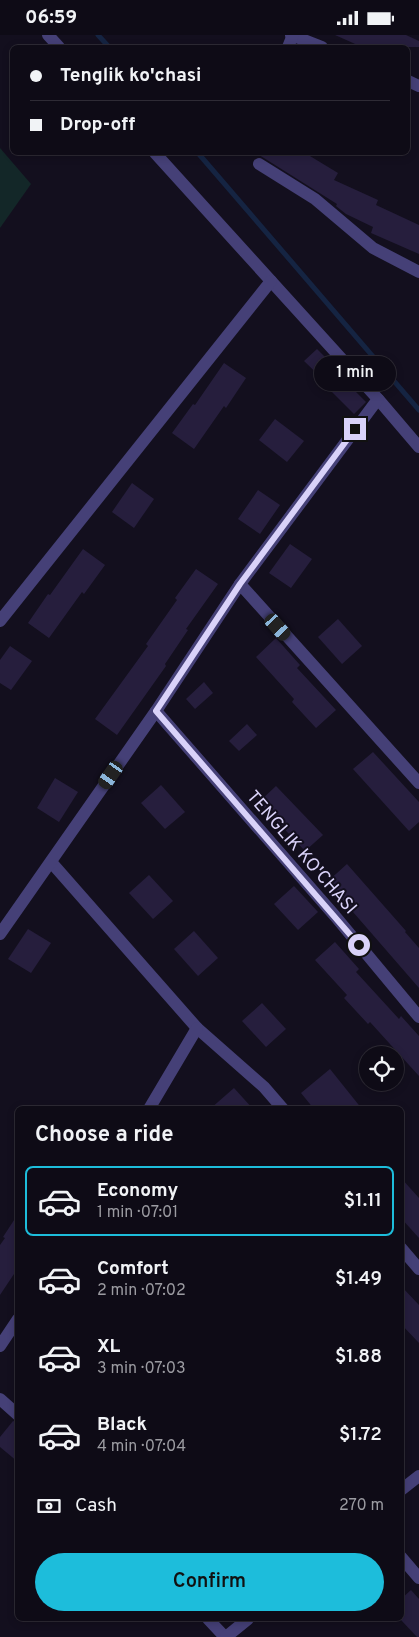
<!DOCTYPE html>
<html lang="en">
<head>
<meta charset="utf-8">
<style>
	:root { --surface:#0e0b16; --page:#1c1923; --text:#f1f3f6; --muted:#9b9ba1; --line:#2e2b35; --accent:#1dbddb }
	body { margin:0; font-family:Overpass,sans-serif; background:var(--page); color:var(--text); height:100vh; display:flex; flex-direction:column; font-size:19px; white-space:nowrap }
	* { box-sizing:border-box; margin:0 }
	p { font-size:16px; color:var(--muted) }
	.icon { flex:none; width:28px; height:28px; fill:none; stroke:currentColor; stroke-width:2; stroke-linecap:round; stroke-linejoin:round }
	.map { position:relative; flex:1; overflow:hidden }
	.drawer { position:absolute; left:15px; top:1071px; width:389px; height:515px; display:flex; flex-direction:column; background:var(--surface); border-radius:8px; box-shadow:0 2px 8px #0003,0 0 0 1px var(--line) }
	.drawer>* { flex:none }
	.top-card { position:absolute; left:10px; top:10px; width:400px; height:110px; border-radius:8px; box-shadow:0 2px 8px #0003,0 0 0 1px var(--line); display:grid; align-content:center; height:110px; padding:0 20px; background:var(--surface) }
	.fabs { position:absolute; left:359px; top:1011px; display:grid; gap:10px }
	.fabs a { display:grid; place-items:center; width:45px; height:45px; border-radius:50%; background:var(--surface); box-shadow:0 2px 8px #0003,0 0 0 1px var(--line); font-size:25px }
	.end { position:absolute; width:22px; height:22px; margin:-11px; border:6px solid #d9d2f9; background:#111; box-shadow:0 0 0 2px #111 }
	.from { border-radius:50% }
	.bubble { position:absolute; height:35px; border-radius:18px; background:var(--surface); box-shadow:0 2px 8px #0003,0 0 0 1px var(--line); font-size:16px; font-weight:600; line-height:35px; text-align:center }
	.car { position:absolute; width:15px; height:30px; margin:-15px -8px; border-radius:6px; box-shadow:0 0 4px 1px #0007; background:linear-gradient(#222 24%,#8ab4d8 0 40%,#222 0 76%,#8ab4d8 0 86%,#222 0) }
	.top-card b { display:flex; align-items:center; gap:18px; height:48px; font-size:19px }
	.top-card b+b { border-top:1px solid var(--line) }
	.top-card i { width:12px; height:12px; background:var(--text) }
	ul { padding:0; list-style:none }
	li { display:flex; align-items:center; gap:15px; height:70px; margin:0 10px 8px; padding:0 10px; border:2px solid transparent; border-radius:8px }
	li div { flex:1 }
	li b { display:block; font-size:19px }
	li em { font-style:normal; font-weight:600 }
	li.selected { border-color:var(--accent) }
	li>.icon { width:45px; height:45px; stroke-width:1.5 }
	h2 { padding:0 20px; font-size:22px; line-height:60px }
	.pay { display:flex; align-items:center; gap:12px; height:55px; padding:0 20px; font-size:19px }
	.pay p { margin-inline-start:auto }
	.primary-button { display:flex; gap:10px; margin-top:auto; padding:10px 20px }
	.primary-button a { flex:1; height:58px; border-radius:30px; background:var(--accent); color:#111; font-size:20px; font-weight:600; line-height:58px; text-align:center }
	.status { display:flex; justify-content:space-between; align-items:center; height:35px; padding:0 25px; background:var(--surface); direction:ltr }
	.status svg { height:14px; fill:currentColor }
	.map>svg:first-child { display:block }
	.green { fill:#132728 }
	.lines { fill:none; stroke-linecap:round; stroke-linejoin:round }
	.stream { stroke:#152442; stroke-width:5 }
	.building { fill:#261e3d }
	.minor { stroke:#454077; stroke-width:12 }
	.route { stroke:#d9d2f9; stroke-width:6 }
	.labels { text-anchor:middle; stroke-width:4; stroke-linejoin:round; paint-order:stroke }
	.street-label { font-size:18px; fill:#d9d2f9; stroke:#130f1e }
</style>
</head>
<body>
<div class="status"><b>06:59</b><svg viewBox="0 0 49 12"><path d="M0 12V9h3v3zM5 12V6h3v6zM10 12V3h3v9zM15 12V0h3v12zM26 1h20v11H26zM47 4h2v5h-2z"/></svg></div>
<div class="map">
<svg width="419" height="1602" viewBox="0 0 419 1602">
	<rect width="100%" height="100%" fill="#130f1e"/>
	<!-- green -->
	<polygon class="green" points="0,113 31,149 0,193"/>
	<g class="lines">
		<!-- stream -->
		<g class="stream">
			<polyline points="98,0 109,12"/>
			<polyline points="198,118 419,375"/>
		</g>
	</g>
	<!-- building -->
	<g class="building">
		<polygon points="335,0 406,0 419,6 419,12 362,12"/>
		<polygon points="256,118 305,118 338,138 334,145 378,165 376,170 419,190 419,219 371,198 373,192 346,179 336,171 337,169"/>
		<polygon points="317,314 342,339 340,341 366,367 354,379 329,354 331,352 304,326"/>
		<polygon points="224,328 246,343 226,373 224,371 194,414 172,398 193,369 195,370"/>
		<polygon points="275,384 304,406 287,427 259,405"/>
		<polygon points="132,448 154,464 134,493 112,477"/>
		<polygon points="258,455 280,470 260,499 238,484"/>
		<polygon points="290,509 312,524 291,553 269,538"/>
		<polygon points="83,514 105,530 84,559 82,557 49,603 28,588 48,559 50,560"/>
		<polygon points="196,534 218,549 186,594 188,595 165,629 166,631 117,700 95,684 148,611 146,609 177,565 175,563"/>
		<polygon points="338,584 362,611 342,629 318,602"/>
		<polygon points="276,603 300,630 297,633 336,675 316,693 292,667 294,664 256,622"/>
		<polygon points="10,611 32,626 11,655 0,648 0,625"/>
		<polygon points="204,647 213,658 195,674 186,664"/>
		<polygon points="247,689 257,700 239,716 229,706"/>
		<polygon points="373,717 419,767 419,787 409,796 353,734"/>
		<polygon points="55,743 78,757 59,787 37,773"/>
		<polygon points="161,750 185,777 165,794 141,768"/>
		<polygon points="276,751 323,800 305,816 259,767"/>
		<polygon points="347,829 406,896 405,897 419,913 419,953 327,847"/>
		<polygon points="149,840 173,866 153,884 129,858"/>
		<polygon points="294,851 318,877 298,895 274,869"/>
		<polygon points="28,894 51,908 31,938 8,924"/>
		<polygon points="194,896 218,923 198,941 174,914"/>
		<polygon points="335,907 359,934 356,937 399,984 401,981 419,1001 419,1041 370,987 368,989 344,963 347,960 315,925"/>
		<polygon points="262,968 286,994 266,1012 242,986"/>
		<polygon points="330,1034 362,1074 314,1074 301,1058"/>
		<polygon points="234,1053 253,1074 210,1074"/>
		<polygon points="401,1143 419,1163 419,1203 401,1183"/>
		<polygon points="18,1179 18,1233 0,1260 0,1210 5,1203 3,1202"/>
		<polygon points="401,1251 419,1270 419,1308 401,1289"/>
		<polygon points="13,1386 18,1388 18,1427 0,1412 0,1402"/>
		<polygon points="411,1555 419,1564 419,1602 417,1602 401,1585 401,1564"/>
	</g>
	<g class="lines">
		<!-- minor -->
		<g class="minor">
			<polyline points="48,0 59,12"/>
			<polyline points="291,0 322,12"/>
			<polyline points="288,12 293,0"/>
			<polyline points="408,46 419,51"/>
			<polyline points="155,118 378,364 419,412"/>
			<polyline points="259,129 315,164 373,213 419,237"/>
			<polyline points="240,549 419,748"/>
			<polyline points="0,586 271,246"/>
			<polyline points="156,676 335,881 419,982"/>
			<polyline points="51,827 197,993 264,1052 283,1074"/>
			<polyline points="0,899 156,676 240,549 378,364"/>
			<polyline points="149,1074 197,993"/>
			<polyline points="401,1213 419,1234"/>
			<polyline points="0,1311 18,1284"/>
			<polyline points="0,1364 18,1380"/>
			<polyline points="401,1455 419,1441"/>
			<polyline points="401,1522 419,1543"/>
			<polyline points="208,1584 225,1602"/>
			<polyline points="226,1602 248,1584"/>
		</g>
	</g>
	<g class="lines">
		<!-- route -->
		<polyline class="route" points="355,394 240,549 156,676 359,910"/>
	</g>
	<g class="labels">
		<!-- street labels -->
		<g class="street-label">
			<text transform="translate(302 817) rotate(49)" y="6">TENGLIK KO'CHASI</text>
		</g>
	</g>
</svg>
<div class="fabs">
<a><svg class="icon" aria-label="locate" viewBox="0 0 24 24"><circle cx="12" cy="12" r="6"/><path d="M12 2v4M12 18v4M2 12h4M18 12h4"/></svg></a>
</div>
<i class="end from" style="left:359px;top:910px"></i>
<i class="end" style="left:355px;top:394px"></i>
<div class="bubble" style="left:314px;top:321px;width:82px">1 min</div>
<i class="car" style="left:278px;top:592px;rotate:138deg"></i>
<i class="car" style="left:111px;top:740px;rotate:215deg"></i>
<div class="top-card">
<b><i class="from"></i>Tenglik ko'chasi</b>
<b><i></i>Drop-off</b>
</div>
<section class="drawer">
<h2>Choose a ride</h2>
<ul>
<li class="selected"><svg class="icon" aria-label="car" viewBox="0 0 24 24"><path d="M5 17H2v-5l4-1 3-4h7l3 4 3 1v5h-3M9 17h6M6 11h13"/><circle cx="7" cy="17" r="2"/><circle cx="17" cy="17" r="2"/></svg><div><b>Economy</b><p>1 min · 07:01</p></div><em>$1.11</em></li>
<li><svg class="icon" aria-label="car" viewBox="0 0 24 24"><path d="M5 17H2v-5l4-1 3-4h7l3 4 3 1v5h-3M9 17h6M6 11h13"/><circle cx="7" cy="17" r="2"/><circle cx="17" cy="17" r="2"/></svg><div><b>Comfort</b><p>2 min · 07:02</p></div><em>$1.49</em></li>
<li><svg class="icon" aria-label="car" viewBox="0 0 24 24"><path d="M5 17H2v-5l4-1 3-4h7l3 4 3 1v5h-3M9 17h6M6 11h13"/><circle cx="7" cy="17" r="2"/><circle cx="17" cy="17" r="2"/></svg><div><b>XL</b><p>3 min · 07:03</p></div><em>$1.88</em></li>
<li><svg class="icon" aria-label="car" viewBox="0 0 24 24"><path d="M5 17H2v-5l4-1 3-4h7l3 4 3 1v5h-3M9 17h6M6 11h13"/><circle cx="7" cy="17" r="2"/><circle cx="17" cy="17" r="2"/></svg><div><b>Black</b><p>4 min · 07:04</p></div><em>$1.72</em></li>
</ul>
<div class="pay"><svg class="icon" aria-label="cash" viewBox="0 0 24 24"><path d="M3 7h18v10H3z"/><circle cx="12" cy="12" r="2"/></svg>Cash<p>270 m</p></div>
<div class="primary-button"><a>Confirm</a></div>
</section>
</div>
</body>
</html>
